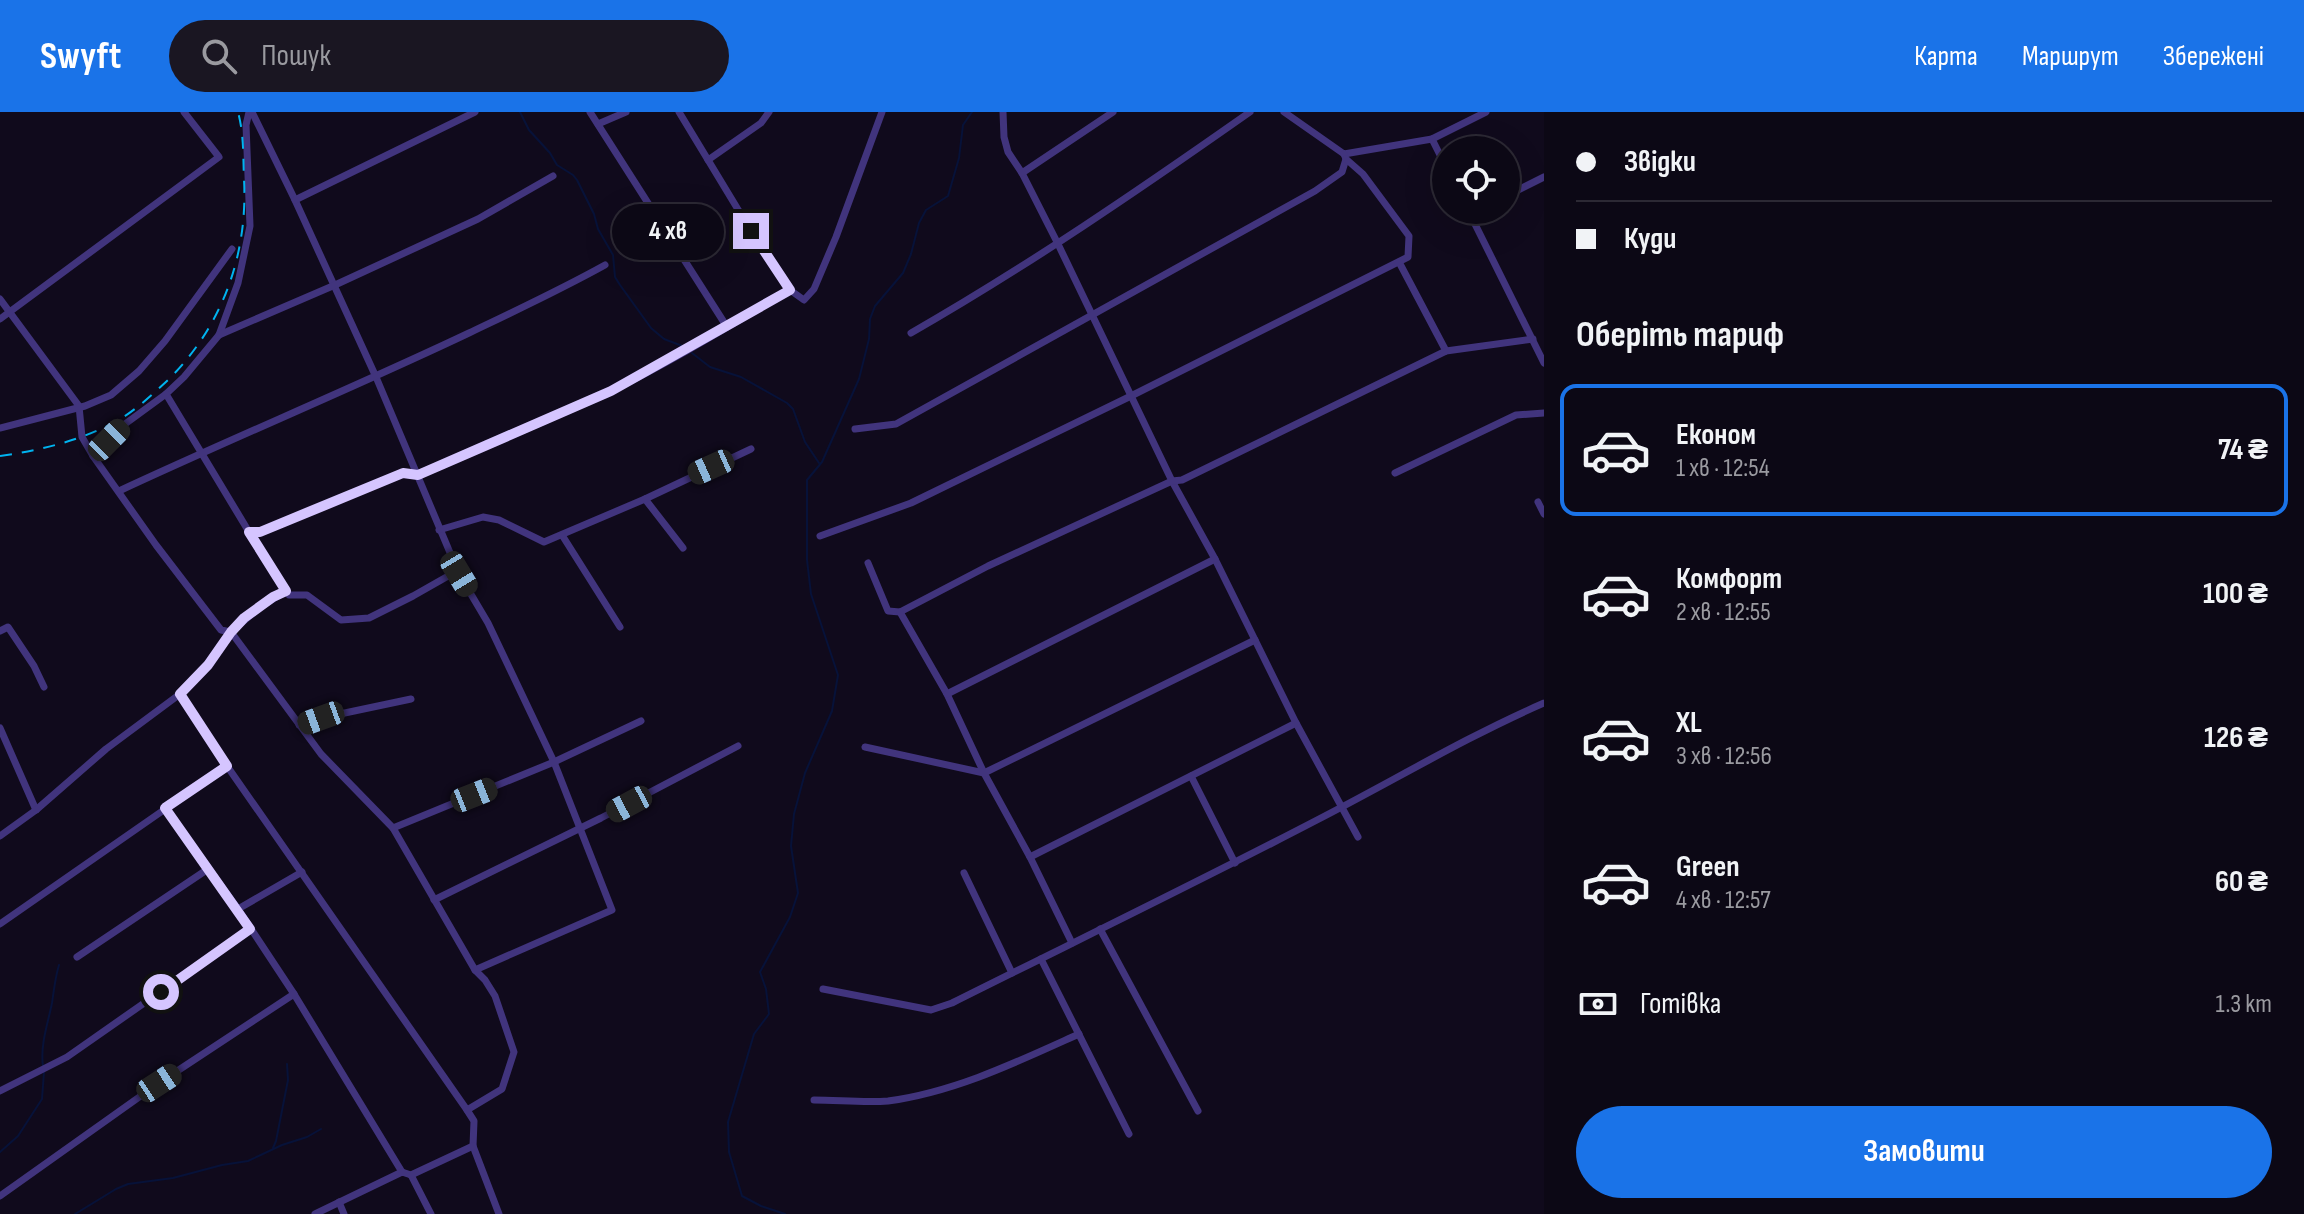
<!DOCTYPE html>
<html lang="uk">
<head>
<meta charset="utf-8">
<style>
	:root { --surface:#0c0815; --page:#1a1622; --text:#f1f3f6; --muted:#9a9aa0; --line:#2c2934; --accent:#1a73e8 }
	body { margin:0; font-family:"Sofia Sans Condensed",sans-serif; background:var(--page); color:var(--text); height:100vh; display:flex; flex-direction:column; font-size:30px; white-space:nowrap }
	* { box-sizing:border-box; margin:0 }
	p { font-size:26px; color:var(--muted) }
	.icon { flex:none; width:44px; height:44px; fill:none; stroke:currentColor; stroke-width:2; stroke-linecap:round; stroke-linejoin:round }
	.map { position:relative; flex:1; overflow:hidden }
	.drawer { display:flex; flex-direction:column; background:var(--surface); width:760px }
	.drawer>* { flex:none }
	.guide { display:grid; align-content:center; height:176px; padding:0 32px; background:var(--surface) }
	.buttons { position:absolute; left:1432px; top:24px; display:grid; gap:16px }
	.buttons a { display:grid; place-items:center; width:88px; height:88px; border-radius:50%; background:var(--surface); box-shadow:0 8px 32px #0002,0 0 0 2px var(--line); font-size:40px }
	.end { position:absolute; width:36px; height:36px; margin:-18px; border:10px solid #d5c5ff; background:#111; box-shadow:0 0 0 4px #111 }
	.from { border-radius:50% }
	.bubble { position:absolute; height:56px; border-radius:28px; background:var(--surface); box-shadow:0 8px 32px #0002,0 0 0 2px var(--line); font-size:26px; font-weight:700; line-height:56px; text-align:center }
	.car { position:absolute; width:24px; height:48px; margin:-24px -12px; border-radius:10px; box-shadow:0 0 6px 2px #0007; background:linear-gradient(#222 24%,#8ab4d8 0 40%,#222 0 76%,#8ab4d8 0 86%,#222 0) }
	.guide b { display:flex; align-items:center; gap:28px; height:76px; font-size:30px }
	.guide b+b { border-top:2px solid var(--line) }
	.guide i { width:20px; height:20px; background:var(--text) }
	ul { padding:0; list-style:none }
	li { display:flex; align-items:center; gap:24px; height:132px; margin:0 16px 12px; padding:0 16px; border:4px solid transparent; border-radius:16px }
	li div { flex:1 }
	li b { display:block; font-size:30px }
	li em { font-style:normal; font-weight:700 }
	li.on { border-color:var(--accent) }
	li>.icon { width:72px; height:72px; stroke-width:1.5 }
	h2 { padding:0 32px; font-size:36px; line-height:96px }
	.pay { display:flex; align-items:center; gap:20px; height:88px; padding:0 32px; font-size:30px }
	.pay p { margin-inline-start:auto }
	.cta { display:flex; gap:16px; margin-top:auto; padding:16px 32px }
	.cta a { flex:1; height:92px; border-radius:48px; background:var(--accent); color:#fff; font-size:32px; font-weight:700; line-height:92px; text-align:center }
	header { display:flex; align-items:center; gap:48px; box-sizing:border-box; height:112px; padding:0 40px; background:var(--accent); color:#fff }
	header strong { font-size:38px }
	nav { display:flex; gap:44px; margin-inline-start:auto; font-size:28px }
	.search { width:560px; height:72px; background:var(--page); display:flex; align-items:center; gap:20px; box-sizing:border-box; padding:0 28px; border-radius:44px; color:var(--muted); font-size:30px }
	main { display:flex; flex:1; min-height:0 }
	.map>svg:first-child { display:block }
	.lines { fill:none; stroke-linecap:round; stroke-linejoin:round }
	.stream { stroke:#071239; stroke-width:2 }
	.minor { stroke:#41347d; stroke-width:7 }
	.rail { stroke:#00b4f0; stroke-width:2; stroke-dasharray:12 10; stroke-linecap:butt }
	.route { stroke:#d5c5ff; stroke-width:10 }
</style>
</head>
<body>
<header>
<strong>Swyft</strong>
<div class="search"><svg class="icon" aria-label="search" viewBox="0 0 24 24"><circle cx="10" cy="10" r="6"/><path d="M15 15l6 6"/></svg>Пошук</div>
<nav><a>Карта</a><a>Маршрут</a><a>Збережені</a></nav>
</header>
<main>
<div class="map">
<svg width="1544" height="1102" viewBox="0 0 1544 1102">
	<rect width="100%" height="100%" fill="#100a1c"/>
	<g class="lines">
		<!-- stream -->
		<g class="stream">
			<polyline points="520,0 529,18 550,41 557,53 573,63 577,68 594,102 598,117 613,143 615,165 620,173 651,216 664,227 685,235"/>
			<polyline points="692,241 710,255 741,265 787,291 793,297 805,330 819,351"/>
			<path d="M 43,954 C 40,933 48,911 52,891 C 54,878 55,866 59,853"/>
			<polyline points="273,1036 276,1029 288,968 287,952"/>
			<polyline points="0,1040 18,1024 42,987 44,960"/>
			<polyline points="75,1102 116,1077 128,1072 173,1066 222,1053 248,1049 282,1033 307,1025 321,1017"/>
			<polyline points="785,1102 761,1094 742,1084 729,1040 728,1010 754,922 769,902 766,877 760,860 790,805 798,781 791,734 794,702 805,661 832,599 838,563 811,482 807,448 807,368 822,350 859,267 869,227 870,207 875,194 903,161 911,142 919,111 926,98 948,84 959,46 963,13 972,0"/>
		</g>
		<!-- minor -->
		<g class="minor">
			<path d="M 249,0 L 246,13 L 250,114 L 238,171 L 219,223 L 184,265 L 166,282 L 249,420 L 260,420 L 403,361 L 418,363 C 482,336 546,309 609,280 C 671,250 731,213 790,178"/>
			<polyline points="252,0 295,88 376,265 459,462 488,511 554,650 612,798 475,858"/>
			<polyline points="590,0 727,215"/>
			<polyline points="679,0 751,119 790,178 804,188 814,177 836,125 882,0"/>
			<polyline points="1003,0 1004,25 1008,40 1022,61 1058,132 1172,369 1215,447 1296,611 1358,725"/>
			<polyline points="1284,0 1344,42 1432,27 1486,0"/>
			<polyline points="598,12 626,0"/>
			<polyline points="1432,27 1446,55"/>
			<polyline points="708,48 761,11 769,0"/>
			<polyline points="1022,61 1113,0"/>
			<polyline points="1506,84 1544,65"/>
			<polyline points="295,88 475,0"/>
			<polyline points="1468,98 1544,251"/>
			<polyline points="1399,150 1446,239"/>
			<polyline points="0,187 79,294 82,325 93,344 156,433 221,518 231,520 321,642 393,716 475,858 485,868 495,884 514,940 502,977 467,998 227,654 180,582 208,553 231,520 260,495 286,479"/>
			<polyline points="0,207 219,45 184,0"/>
			<path d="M 911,221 C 1028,154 1139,78 1250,0"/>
			<polyline points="219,223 335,173 478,107 553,64"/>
			<polyline points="0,316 85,294 111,283 139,259 165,229 232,137"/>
			<polyline points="855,317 896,312 1315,79 1342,60 1346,47 1344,42"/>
			<polyline points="93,344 125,312 166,282"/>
			<polyline points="1395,361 1516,303 1544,301"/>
			<path d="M 119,379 C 235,325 353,276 469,221 C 515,199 560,178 605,153"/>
			<polyline points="645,387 683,436"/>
			<polyline points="1538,390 1544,402"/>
			<polyline points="439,418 483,405 499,408 544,430 645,387 751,337"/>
			<polyline points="249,420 289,483 307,483 341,508 369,506 413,484 457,459"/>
			<polyline points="562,423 620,515"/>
			<polyline points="820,424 911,391 1131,284 1408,145 1409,124 1363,62 1346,47"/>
			<polyline points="868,451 888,499 900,500 988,454 1172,369 1182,368 1446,239 1533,227"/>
			<polyline points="900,500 947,582 984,661 1030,745 1072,831"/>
			<polyline points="0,519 8,515 34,554 44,575"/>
			<polyline points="947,582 1215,447"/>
			<polyline points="299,613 321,606 411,587"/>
			<polyline points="0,616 36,698"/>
			<polyline points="865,635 984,661 1255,528"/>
			<polyline points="1191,664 1235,751"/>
			<polyline points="165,696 238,797 294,882 402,1060"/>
			<polyline points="393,716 554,650 641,609"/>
			<polyline points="0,724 36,698 106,637 180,582"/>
			<polyline points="1030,745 1296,611"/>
			<polyline points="964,761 1012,861"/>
			<polyline points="434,788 601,706 738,634"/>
			<polyline points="238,797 302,760"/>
			<polyline points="0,812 227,654"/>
			<polyline points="1100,817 1198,999"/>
			<polyline points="77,845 208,757"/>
			<polyline points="1041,847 1129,1022"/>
			<path d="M 823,877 L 931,898 L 952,891 C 1074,830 1196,771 1317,708 C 1393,669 1466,625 1544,591"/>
			<polyline points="0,979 67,945 250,817"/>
			<path d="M 814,988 C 838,988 864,991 888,989 C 955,980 1017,950 1079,922"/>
			<polyline points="467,998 474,1009 473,1034 499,1102"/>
			<polyline points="411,1063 431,1102"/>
			<polyline points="0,1084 159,971 294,882"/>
			<polyline points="339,1090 344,1102"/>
			<polyline points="315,1102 402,1060 411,1063 473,1034"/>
		</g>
		<!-- rail -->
		<path class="rail" d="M 0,344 C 41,338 80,329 117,309 C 136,298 153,282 169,267 C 223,213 248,142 244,67 C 243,44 244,22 238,0"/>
	</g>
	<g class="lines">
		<!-- route -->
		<polyline class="route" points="161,880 250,817 165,696 227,654 180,582 208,553 231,520 244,506 273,485 286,479 249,420 260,420 403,361 418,363 611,279 790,178 751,119"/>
	</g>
</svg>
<div class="buttons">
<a><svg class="icon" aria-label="locate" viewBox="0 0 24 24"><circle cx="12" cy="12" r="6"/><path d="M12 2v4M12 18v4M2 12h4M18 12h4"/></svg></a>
</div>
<i class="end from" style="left:161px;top:880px"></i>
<i class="end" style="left:751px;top:119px"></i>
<div class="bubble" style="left:612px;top:92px;width:112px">4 хв</div>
<i class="car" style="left:109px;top:328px;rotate:45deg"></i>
<i class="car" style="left:711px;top:355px;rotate:246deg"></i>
<i class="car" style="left:459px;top:462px;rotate:149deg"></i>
<i class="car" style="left:321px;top:606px;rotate:250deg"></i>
<i class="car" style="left:474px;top:683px;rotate:68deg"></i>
<i class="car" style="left:629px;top:692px;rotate:242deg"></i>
<i class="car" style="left:159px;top:971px;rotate:57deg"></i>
</div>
<section class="drawer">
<div class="guide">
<b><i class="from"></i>Звідки</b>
<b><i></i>Куди</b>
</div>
<h2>Оберіть тариф</h2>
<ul>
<li class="on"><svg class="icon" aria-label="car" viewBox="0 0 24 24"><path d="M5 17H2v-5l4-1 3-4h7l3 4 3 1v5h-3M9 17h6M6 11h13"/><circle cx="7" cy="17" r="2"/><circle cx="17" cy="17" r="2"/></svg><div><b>Економ</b><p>1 хв · 12:54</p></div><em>74 ₴</em></li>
<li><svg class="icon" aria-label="car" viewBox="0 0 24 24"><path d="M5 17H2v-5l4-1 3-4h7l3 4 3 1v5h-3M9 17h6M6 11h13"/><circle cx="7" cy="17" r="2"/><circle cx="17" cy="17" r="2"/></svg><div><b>Комфорт</b><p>2 хв · 12:55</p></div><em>100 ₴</em></li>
<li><svg class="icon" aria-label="car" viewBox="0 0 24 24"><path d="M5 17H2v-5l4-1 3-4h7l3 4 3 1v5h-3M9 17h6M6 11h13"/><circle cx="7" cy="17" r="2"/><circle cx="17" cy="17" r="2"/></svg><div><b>XL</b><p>3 хв · 12:56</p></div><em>126 ₴</em></li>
<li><svg class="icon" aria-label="car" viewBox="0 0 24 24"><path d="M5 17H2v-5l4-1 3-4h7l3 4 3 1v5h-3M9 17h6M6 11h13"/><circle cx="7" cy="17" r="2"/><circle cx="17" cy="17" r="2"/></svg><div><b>Green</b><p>4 хв · 12:57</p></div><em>60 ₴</em></li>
</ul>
<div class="pay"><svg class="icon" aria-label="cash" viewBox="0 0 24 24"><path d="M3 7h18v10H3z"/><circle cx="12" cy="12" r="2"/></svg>Готівка<p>1.3 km</p></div>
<div class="cta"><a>Замовити</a></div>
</section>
</main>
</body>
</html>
